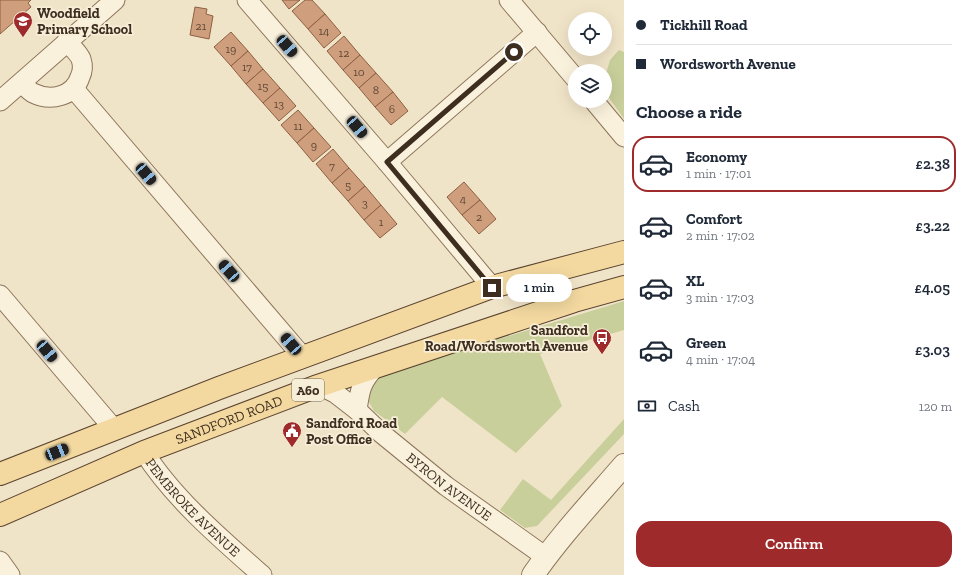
<!DOCTYPE html>
<html lang="en">
<head>
<meta charset="utf-8">
<style>
	:root { --surface:#fff; --page:#f2f2f3; --text:#1f2937; --muted:#747a83; --line:#e0e1e3; --accent:#9e2a2b }
	body { margin:0; font-family:"Zilla Slab",serif; background:var(--page); color:var(--text); height:100vh; display:flex; flex-direction:column; font-size:15px; white-space:nowrap }
	* { box-sizing:border-box; margin:0 }
	p { font-size:13px; color:var(--muted) }
	.icon { flex:none; width:22px; height:22px; fill:none; stroke:currentColor; stroke-width:2; stroke-linecap:round; stroke-linejoin:round }
	.map { position:relative; flex:1; overflow:hidden }
	.drawer { display:flex; flex-direction:column; background:var(--surface); width:340px }
	.drawer>* { flex:none }
	.top-card { display:grid; align-content:center; height:88px; padding:0 12px; background:var(--surface) }
	.tools { position:absolute; left:568px; top:12px; display:grid; gap:8px }
	.tools a { display:grid; place-items:center; width:44px; height:44px; border-radius:50%; background:var(--surface); box-shadow:0 4px 16px #0002; font-size:20px }
	.end { position:absolute; width:18px; height:18px; margin:-9px; border:5px solid #3d2e20; background:#fff; box-shadow:0 0 0 2px #fff }
	.from { border-radius:50% }
	.bubble { position:absolute; height:28px; border-radius:14px; background:var(--surface); box-shadow:0 4px 16px #0002; font-size:13px; font-weight:600; line-height:28px; text-align:center }
	.car { position:absolute; width:12px; height:24px; margin:-12px -6px; border-radius:5px; box-shadow:0 0 3px 1px #0007; background:linear-gradient(#222 24%,#8ab4d8 0 40%,#222 0 76%,#8ab4d8 0 86%,#222 0) }
	.top-card b { display:flex; align-items:center; gap:14px; height:38px; font-size:15px }
	.top-card b+b { border-top:1px solid var(--line) }
	.top-card i { width:10px; height:10px; background:var(--text) }
	ul { padding:0; list-style:none }
	li { display:flex; align-items:center; gap:12px; height:56px; margin:0 8px 6px; padding:0 4px; border:2px solid transparent; border-radius:16px }
	li div { flex:1 }
	li b { display:block; font-size:15px }
	li em { font-style:normal; font-weight:600 }
	li.selected { border-color:var(--accent) }
	li>.icon { width:36px; height:36px; stroke-width:1.5 }
	h2 { padding:0 12px; font-size:18px; line-height:48px }
	.pay { display:flex; align-items:center; gap:10px; height:44px; padding:0 12px; font-size:15px }
	.pay p { margin-inline-start:auto }
	.primary-button { display:flex; gap:8px; margin-top:auto; padding:8px 12px }
	.primary-button a { flex:1; height:46px; border-radius:16px; background:var(--accent); color:#fff; font-size:16px; font-weight:600; line-height:46px; text-align:center }
	main { display:flex; flex:1; min-height:0 }
	.map>svg:first-child { display:block }
	.green { fill:#c9cf9b }
	.building { fill:#cf9f7d; stroke:#8d5f41 }
	.lines { fill:none; stroke-linecap:round; stroke-linejoin:round }
	.minor-casing { stroke:#8d765c; stroke-width:21 }
	.tertiary-casing { stroke:#8d765c; stroke-width:24 }
	.primary-casing { stroke:#5b4430; stroke-width:24 }
	.minor { stroke:#faf1dc; stroke-width:19 }
	.tertiary { stroke:#faf1dc; stroke-width:22 }
	.primary { stroke:#f3d9a0; stroke-width:22 }
	.route { stroke:#3d2e20; stroke-width:5 }
	.labels { text-anchor:middle; stroke-width:3.5; stroke-linejoin:round; paint-order:stroke }
	.number-label { font-size:12px; fill:#624a37 }
	.shield { fill:#f7eed8; stroke:#756857; stroke-width:1 }
	.shield-label { font-size:13px; font-weight:bold; fill:#3d2e20 }
	.poi-label { font-size:14px; font-weight:bold; fill:#3d2e20; stroke:#f7eed8; text-anchor:start }
	.street-label { font-size:14px; fill:#3d2e20; stroke:#f7eed8 }
</style>
</head>
<body>
<main>
<div class="map">
<svg width="624" height="575" viewBox="0 0 624 575">
	<rect width="100%" height="100%" fill="#f0e4c8"/>
	<!-- green -->
	<g class="green">
		<polygon points="619,50 624,52 624,119 605,92 605,77 610,60"/>
		<polygon points="624,301 624,330 540,354 562,406 516,453 442,397 405,434 374,411 366,397 377,376"/>
		<polygon points="624,419 624,434 537,526 525,528 500,510 523,479 551,500"/>
	</g>
	<!-- building -->
	<g class="building">
		<polygon points="0,0 31,0 28,3 31,7 0,34"/>
		<polygon points="282,0 300,0 289,9"/>
		<polygon points="305,0 312,0 325,14 308,29 292,11"/>
		<polygon points="195,7 207,9 206,14 213,16 209,39 190,35"/>
		<polygon points="325,14 341,33 324,48 308,29"/>
		<polygon points="231,32 248,51 231,66 214,47"/>
		<polygon points="344,36 360,55 343,70 327,51"/>
		<polygon points="248,51 263,69 246,84 231,66"/>
		<polygon points="360,55 376,73 359,88 343,70"/>
		<polygon points="263,69 280,88 263,103 246,84"/>
		<polygon points="376,73 393,92 375,107 359,88"/>
		<polygon points="280,88 296,106 279,121 263,103"/>
		<polygon points="393,92 408,111 391,125 375,107"/>
		<polygon points="298,110 314,128 297,143 281,125"/>
		<polygon points="314,128 331,147 313,162 297,143"/>
		<polygon points="333,149 349,168 332,183 316,164"/>
		<polygon points="349,168 365,186 348,201 332,183"/>
		<polygon points="464,182 480,200 462,215 447,197"/>
		<polygon points="365,186 381,205 364,220 348,201"/>
		<polygon points="480,200 496,219 479,234 462,215"/>
		<polygon points="381,205 397,224 380,238 364,220"/>
	</g>
	<g class="lines">
		<!-- minor casing -->
		<g class="minor-casing">
			<g id="minor">
				<polyline points="247,0 387,162 492,287"/>
				<polyline points="509,0 575,78"/>
				<path d="M 22,83 C 25,86 29,91 33,93 C 51,102 74,96 80,77 C 83,71 83,65 81,59 C 78,52 71,47 67,41"/>
				<polyline points="74,89 302,356"/>
				<polyline points="0,101 115,0"/>
				<polyline points="594,101 624,137"/>
				<polyline points="387,162 537,32"/>
				<polyline points="0,295 114,429"/>
				<path d="M 315,387 L 327,389 L 335,393 L 357,410 C 360,389 361,382 376,366"/>
				<path id="s1" d="M 357,410 L 381,433 L 446,486 L 546,557"/>
				<path id="s2" d="M 144,452 C 173,498 221,539 262,575"/>
				<polyline points="0,561 10,575"/>
			</g>
		</g>
		<!-- tertiary casing -->
		<g class="tertiary-casing">
			<path id="tertiary" d="M 533,575 C 560,536 593,501 624,465"/>
		</g>
		<!-- primary casing -->
		<g class="primary-casing">
			<g id="primary">
				<polyline points="0,474 219,388 492,287 624,252"/>
				<path id="s3" d="M 0,515 L 144,452 L 315,387 L 574,301 L 624,287"/>
			</g>
		</g>
		<!-- minor -->
		<use href="#minor" class="minor"/>
		<!-- tertiary -->
		<use href="#tertiary" class="tertiary"/>
		<!-- primary -->
		<use href="#primary" class="primary"/>
	</g>
	<g class="lines">
		<!-- route -->
		<polyline class="route" points="492,288 387,162 514,52"/>
	</g>
	<!-- icons -->
	<defs>
		<g id="school-pin" transform="scale(1)"><path d="M0 17L-7.5 6A9.5 9.5 0 1 1 7.5 6Z" fill="#9e2a2b" stroke="#f7eed8"/><path d="M0-5L7-2L0 1L-7-2ZM-4 1L0 2.5L4 1V4Q0 6-4 4Z" fill="#fff"/></g>
		<g id="bus-pin" transform="scale(1)"><path d="M0 17L-7.5 6A9.5 9.5 0 1 1 7.5 6Z" fill="#9e2a2b" stroke="#f7eed8"/><path d="M-5-6H5V4H4V6H2V4H-2V6H-4V4H-5ZM-3.5-4V0h7V-4ZM-3.5 1.2v1.5H-2V1.2ZM2 1.2v1.5H3.5V1.2Z" fill="#fff"/></g>
		<g id="civic-pin" transform="scale(1)"><path d="M0 17L-7.5 6A9.5 9.5 0 1 1 7.5 6Z" fill="#9e2a2b" stroke="#f7eed8"/><path d="M-.6-6.5H3V-4.5H.6V-3L4-1V1h2V6H-6V1h2V-1L-.6-3ZM-1.2 2.5V6h2.4V2.5Z" fill="#fff"/></g>
	</defs>
	<g fill-rule="evenodd">
		<use href="#school-pin" x="23" y="21"/>
		<use href="#bus-pin" x="602" y="338"/>
		<use href="#civic-pin" x="292" y="431"/>
	</g>
	<g class="labels">
		<!-- number labels -->
		<g class="number-label">
			<text x="201" y="30">21</text>
			<text x="324" y="35">14</text>
			<text x="231" y="53">19</text>
			<text x="344" y="57">12</text>
			<text x="247" y="71">17</text>
			<text x="359" y="76">10</text>
			<text x="263" y="90">15</text>
			<text x="376" y="94">8</text>
			<text x="279" y="108">13</text>
			<text x="392" y="113">6</text>
			<text x="298" y="130">11</text>
			<text x="314" y="149">9</text>
			<text x="332" y="170">7</text>
			<text x="348" y="189">5</text>
			<text x="463" y="203">4</text>
			<text x="365" y="207">3</text>
			<text x="479" y="221">2</text>
			<text x="381" y="226">1</text>
		</g>
		<!-- shield labels -->
		<rect class="shield" x="292" y="379" width="32" height="22" rx="3"/>
		<g class="shield-label">
			<text x="308" y="395">A60</text>
		</g>
		<!-- poi labels -->
		<g class="poi-label">
			<text x="37" y="18">Woodfield<tspan x="37" dy="16">Primary School</tspan></text>
			<text x="588" y="335" text-anchor="end">Sandford<tspan x="588" dy="16">Road/Wordsworth Avenue</tspan></text>
			<text x="306" y="428">Sandford Road<tspan x="306" dy="16">Post Office</tspan></text>
		</g>
		<!-- street labels -->
		<g class="street-label">
			<text dy="5" stroke="none"><textPath href="#s3" startOffset="248">SANDFORD ROAD</textPath></text>
			<text dy="5" stroke="none"><textPath href="#s1" startOffset="120">BYRON AVENUE</textPath></text>
			<text dy="5" stroke="none"><textPath href="#s2" startOffset="74">PEMBROKE AVENUE</textPath></text>
		</g>
	</g>
</svg>
<div class="tools">
<a><svg class="icon" aria-label="locate" viewBox="0 0 24 24"><circle cx="12" cy="12" r="6"/><path d="M12 2v4M12 18v4M2 12h4M18 12h4"/></svg></a>
<a><svg class="icon" aria-label="layers" viewBox="0 0 24 24"><path d="M12 4l9 5-9 5-9-5zM3 14l9 5 9-5"/></svg></a>
</div>
<i class="end from" style="left:514px;top:52px"></i>
<i class="end" style="left:492px;top:288px"></i>
<div class="bubble" style="left:506px;top:274px;width:66px">1 min</div>
<i class="car" style="left:287px;top:46px;rotate:139deg"></i>
<i class="car" style="left:357px;top:127px;rotate:140deg"></i>
<i class="car" style="left:146px;top:174px;rotate:140deg"></i>
<i class="car" style="left:229px;top:271px;rotate:319deg"></i>
<i class="car" style="left:291px;top:344px;rotate:319deg"></i>
<i class="car" style="left:47px;top:351px;rotate:140deg"></i>
<i class="car" style="left:57px;top:452px;rotate:68deg"></i>
</div>
<section class="drawer">
<div class="top-card">
<b><i class="from"></i>Tickhill Road</b>
<b><i></i>Wordsworth Avenue</b>
</div>
<h2>Choose a ride</h2>
<ul>
<li class="selected"><svg class="icon" aria-label="car" viewBox="0 0 24 24"><path d="M5 17H2v-5l4-1 3-4h7l3 4 3 1v5h-3M9 17h6M6 11h13"/><circle cx="7" cy="17" r="2"/><circle cx="17" cy="17" r="2"/></svg><div><b>Economy</b><p>1 min · 17:01</p></div><em>£2.38</em></li>
<li><svg class="icon" aria-label="car" viewBox="0 0 24 24"><path d="M5 17H2v-5l4-1 3-4h7l3 4 3 1v5h-3M9 17h6M6 11h13"/><circle cx="7" cy="17" r="2"/><circle cx="17" cy="17" r="2"/></svg><div><b>Comfort</b><p>2 min · 17:02</p></div><em>£3.22</em></li>
<li><svg class="icon" aria-label="car" viewBox="0 0 24 24"><path d="M5 17H2v-5l4-1 3-4h7l3 4 3 1v5h-3M9 17h6M6 11h13"/><circle cx="7" cy="17" r="2"/><circle cx="17" cy="17" r="2"/></svg><div><b>XL</b><p>3 min · 17:03</p></div><em>£4.05</em></li>
<li><svg class="icon" aria-label="car" viewBox="0 0 24 24"><path d="M5 17H2v-5l4-1 3-4h7l3 4 3 1v5h-3M9 17h6M6 11h13"/><circle cx="7" cy="17" r="2"/><circle cx="17" cy="17" r="2"/></svg><div><b>Green</b><p>4 min · 17:04</p></div><em>£3.03</em></li>
</ul>
<div class="pay"><svg class="icon" aria-label="cash" viewBox="0 0 24 24"><path d="M3 7h18v10H3z"/><circle cx="12" cy="12" r="2"/></svg>Cash<p>120 m</p></div>
<div class="primary-button"><a>Confirm</a></div>
</section>
</main>
</body>
</html>
